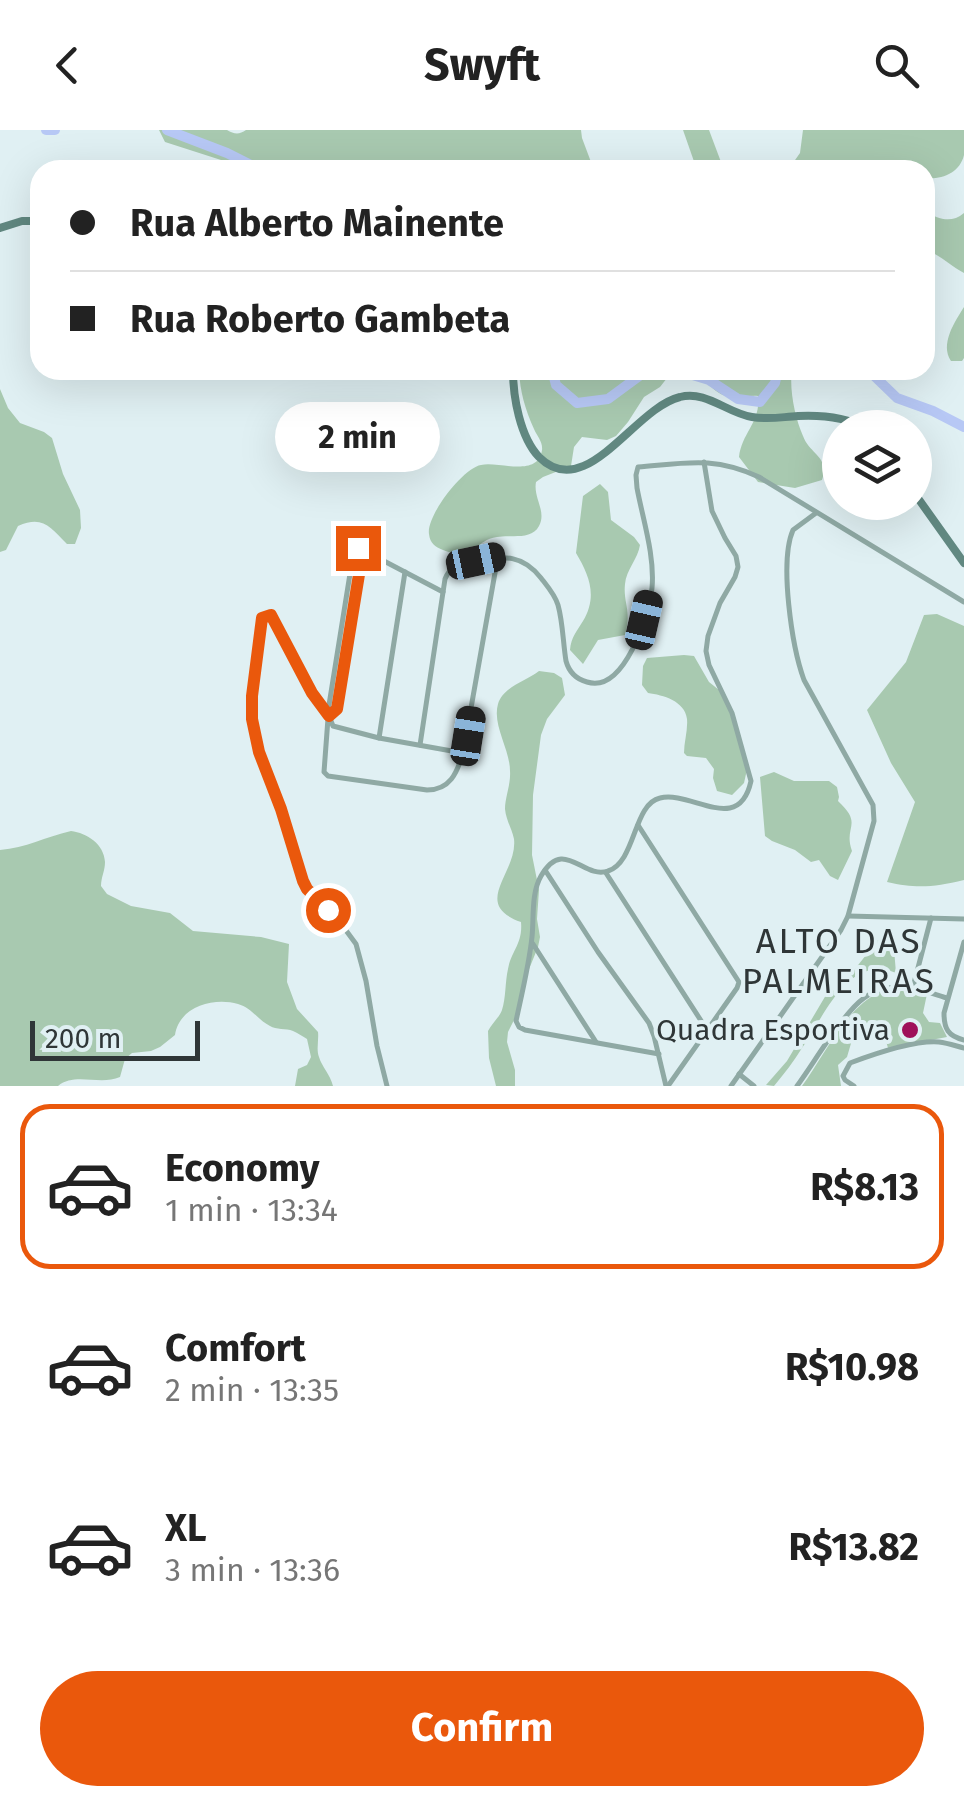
<!DOCTYPE html>
<html lang="en">
<head>
<meta charset="utf-8">
<style>
	:root { --surface:#fff; --page:#f2f2f2; --text:#222; --muted:#767676; --line:#e0e0e0; --accent:#ea580c }
	body { margin:0; font-family:"Fira Sans",sans-serif; background:var(--page); color:var(--text); height:100vh; display:flex; flex-direction:column; font-size:38px; white-space:nowrap }
	* { box-sizing:border-box; margin:0 }
	p { font-size:32px; color:var(--muted) }
	.icon { flex:none; width:55px; height:55px; fill:none; stroke:currentColor; stroke-width:2; stroke-linecap:round; stroke-linejoin:round }
	.map { position:relative; height:956px; overflow:hidden }
	.panel { display:flex; flex-direction:column; background:var(--surface); flex:1 }
	.panel>* { flex:none }
	.guide { position:absolute; left:30px; top:30px; width:905px; height:220px; border-radius:30px; box-shadow:0 10px 40px #0002; display:grid; align-content:center; height:220px; padding:0 40px; background:var(--surface) }
	.controls { position:absolute; left:822px; top:280px; display:grid; gap:20px }
	.controls a { display:grid; place-items:center; width:110px; height:110px; border-radius:50%; background:var(--surface); box-shadow:0 10px 40px #0002; font-size:50px }
	.scale { position:absolute; left:30px; bottom:25px; width:170px; box-sizing:border-box; padding-left:10px; border:5px solid #2f3637; border-top:0; font-size:28px; line-height:35px; white-space:nowrap; color:#2f3637; -webkit-text-stroke:8px #e0f0f3; paint-order:stroke }
	.end { position:absolute; width:45px; height:45px; margin:-22px; border:12px solid #ea580c; background:#fff; box-shadow:0 0 0 5px #fff }
	.from { border-radius:50% }
	.bubble { position:absolute; height:70px; border-radius:35px; background:var(--surface); box-shadow:0 10px 40px #0002; font-size:32px; font-weight:700; line-height:70px; text-align:center }
	.car { position:absolute; width:30px; height:60px; margin:-30px -15px; border-radius:12px; box-shadow:0 0 8px 2px #0007; background:linear-gradient(#222 24%,#8ab4d8 0 40%,#222 0 76%,#8ab4d8 0 86%,#222 0) }
	.guide b { display:flex; align-items:center; gap:35px; height:95px; font-size:38px }
	.guide b+b { border-top:2px solid var(--line) }
	.guide i { width:25px; height:25px; background:var(--text) }
	ul { padding:18px 0 0; list-style:none }
	li { display:flex; align-items:center; gap:30px; height:165px; margin:0 20px 15px; padding:0 20px; border:5px solid transparent; border-radius:30px }
	li div { flex:1 }
	li b { display:block; font-size:38px }
	li em { font-style:normal; font-weight:700 }
	li.active { border-color:var(--accent) }
	li>.icon { width:90px; height:90px; stroke-width:1.5 }
	.primary-button { display:flex; gap:20px; margin-top:auto; padding:20px 40px }
	.primary-button a { flex:1; height:115px; border-radius:60px; background:var(--accent); color:#fff; font-size:40px; font-weight:700; line-height:115px; text-align:center }
	header { display:flex; justify-content:space-between; align-items:center; height:130px; padding:0 40px; background:var(--surface); font-size:45px; font-weight:700 }
	.map>svg:first-child { display:block }
	.green { fill:#a8c9b0 }
	.lines { fill:none; stroke-linecap:round; stroke-linejoin:round }
	.river { stroke:#b7c8f5; stroke-width:10 }
	.street { stroke:#8fa9a4; stroke-width:5 }
	.secondary { stroke:#618881; stroke-width:8 }
	.route { stroke:#ea580c; stroke-width:12 }
	.poi-dot { fill:#9f105a; stroke:#e0f0f3; stroke-width:4 }
	.labels { text-anchor:middle; stroke-width:8; stroke-linejoin:round; paint-order:stroke }
	.poi-label { font-size:30px; fill:#2f3637; stroke:#e0f0f3; text-anchor:end }
	.quarter-label { font-size:35px; letter-spacing:2.5px; fill:#2f3637; stroke:#e0f0f3 }
</style>
</head>
<body>
<header><svg class="icon" aria-label="back" viewBox="0 0 24 24"><path d="M15 5l-7 7 7 7"/></svg>Swyft<svg class="icon" aria-label="search" viewBox="0 0 24 24"><circle cx="10" cy="10" r="6"/><path d="M15 15l6 6"/></svg></header>
<div class="map">
<svg width="964" height="956" viewBox="0 0 964 956">
	<rect width="100%" height="100%" fill="#e0f0f3"/>
	<!-- green -->
	<g class="green">
		<path d="M 159,0 L 227,0 C 234,4 239,5 246,0 L 581,0 L 582,8 L 594,40 L 241,40 L 221,30 L 165,12 Z"/>
		<polygon points="683,0 709,0 724,40 697,40"/>
		<path d="M 803,0 L 964,0 C 964,8 964,18 964,25 C 960,43 941,50 925,48 L 925,40 L 898,40 L 891,36 L 874,36 L 872,40 L 788,40 L 800,23 Z"/>
		<path d="M 925,81 C 938,89 951,94 964,83 L 964,143 C 950,136 940,124 925,120 Z"/>
		<path d="M 964,177 L 964,228 L 962,231 L 951,231 C 940,214 954,193 964,177 Z"/>
		<path d="M 519,240 L 678,240 L 671,243 L 660,257 L 644,267 L 628,292 L 616,306 L 607,310 L 582,307 L 574,317 L 571,336 L 543,347 L 536,352 C 533,368 547,381 539,396 C 531,411 510,404 497,407 C 468,412 482,435 443,420 C 435,417 430,413 429,404 C 426,386 463,338 481,335 C 499,331 538,348 542,320 C 543,312 537,306 534,299 C 525,279 520,262 519,240 Z"/>
		<path d="M 688,240 L 792,240 C 789,259 795,288 803,306 C 810,325 830,326 822,350 L 795,358 L 758,352 L 739,327 C 742,302 761,292 758,266 C 746,265 735,270 723,265 C 709,259 703,243 688,240 Z"/>
		<path d="M 0,259 L 8,278 L 20,293 L 44,302 L 52,308 L 63,344 L 80,380 L 81,398 L 75,414 L 67,414 C 50,397 43,385 18,396 L 6,420 L 0,422 Z"/>
		<path d="M 600,354 L 608,362 L 611,390 L 634,407 L 640,415 C 638,429 626,440 625,454 C 623,474 632,480 625,505 L 598,510 L 583,534 L 570,520 C 571,507 577,501 583,491 C 598,466 589,445 576,423 L 583,366 Z"/>
		<path d="M 937,484 L 964,496 L 964,750 C 934,757 917,759 887,752 L 915,672 L 891,633 L 867,580 L 906,532 L 924,485 Z"/>
		<path d="M 684,525 L 694,526 L 709,552 L 719,560 L 729,580 L 748,635 L 744,653 L 732,665 L 717,661 L 713,648 L 714,639 L 706,628 L 687,626 L 684,623 C 684,612 688,600 687,589 C 685,571 663,565 648,563 L 642,555 L 643,536 L 647,528 Z"/>
		<path d="M 539,541 L 554,543 L 562,548 L 565,565 L 547,589 L 541,605 L 533,665 L 532,725 L 539,760 L 537,789 L 540,807 L 538,817 L 525,849 L 520,878 L 508,902 L 507,912 L 515,940 L 515,956 L 496,956 L 489,928 L 488,901 C 492,893 499,888 502,880 C 506,868 505,852 508,839 C 511,821 523,814 521,792 C 470,774 518,743 514,709 C 512,699 506,690 505,679 C 505,667 511,654 510,641 C 510,619 492,595 498,574 C 503,557 526,551 539,541 Z"/>
		<path d="M 774,642 L 794,651 L 829,651 L 837,657 L 839,667 L 838,671 C 864,695 843,696 852,721 L 838,750 L 830,746 L 819,730 L 811,732 L 795,720 L 772,711 L 765,706 L 760,647 Z"/>
		<path d="M 71,701 C 87,703 104,714 105,732 C 105,741 101,747 101,756 L 107,764 L 131,776 L 170,783 L 193,801 L 261,807 L 289,814 L 287,852 L 297,879 L 318,902 C 319,910 316,919 319,927 C 322,937 330,944 333,956 L 295,956 L 298,939 L 307,935 L 311,927 L 307,909 C 302,906 298,903 293,901 C 286,898 276,900 270,896 C 258,890 252,878 238,874 C 213,867 179,877 175,905 L 160,917 L 151,921 L 132,923 L 125,929 L 120,947 C 100,956 75,942 58,956 L 0,956 L 0,720 C 26,718 45,707 71,701 Z"/>
		<path d="M 875,810 L 879,810 L 878,818 L 894,819 L 896,843 C 848,823 824,887 802,918 C 794,931 784,944 774,956 L 766,955 L 787,931 L 826,865 L 838,858 L 855,839 L 870,820 Z"/>
		<path d="M 911,858 L 927,864 L 923,883 L 929,892 L 940,893 L 947,907 L 888,918 L 884,904 L 868,903 L 852,910 L 847,927 L 838,935 L 841,956 L 802,956 C 822,929 848,875 879,863 C 888,859 900,859 911,858 Z"/>
	</g>
	<g class="lines">
		<!-- river -->
		<g class="river">
			<polyline points="46,0 55,0"/>
			<polyline points="167,0 227,23 261,40"/>
			<polyline points="552,240 556,255 577,273 608,269 646,241 670,240"/>
			<polyline points="676,240 709,250 738,269 760,272 775,253 778,240"/>
			<polyline points="868,240 897,268 933,281 964,297"/>
		</g>
		<!-- street -->
		<g class="street">
			<path d="M 363,420 L 357,417 L 354,419 L 329,575 L 324,642 L 328,646 L 427,660 C 450,660 457,643 463,623 L 498,426"/>
			<polyline points="363,420 443,462"/>
			<polyline points="329,586 337,579 363,420"/>
			<polyline points="379,608 405,442"/>
			<path d="M 420,615 L 445,449 C 451,434 463,434 477,431 C 504,425 523,425 541,448 C 548,457 555,465 558,475 C 563,493 563,513 566,531 C 569,542 576,549 587,552 C 624,564 649,485 652,458 C 655,426 643,390 637,358 L 636,345 L 638,337 C 686,333 714,326 759,347 L 964,472"/>
			<polyline points="638,695 739,852 737,858 668,956"/>
			<polyline points="545,740 598,822 649,893 654,906 666,956"/>
			<polyline points="606,743 707,900"/>
			<polyline points="848,786 964,789"/>
			<path d="M 964,812 L 944,883 C 944,899 948,906 964,910"/>
			<polyline points="533,814 596,912"/>
			<polyline points="913,857 931,788"/>
			<path d="M 659,924 L 525,900 L 519,897 L 516,891 C 522,863 529,835 532,807 C 534,788 531,763 541,746 C 564,706 583,750 608,741 C 636,732 633,674 660,668 C 691,660 739,706 751,651 L 732,583 L 709,535 L 706,521 L 708,506 L 720,473 L 735,447 L 738,437 L 736,426 L 725,408 L 712,381 L 704,332"/>
			<polyline points="739,944 754,956"/>
			<polyline points="387,956 377,916 366,851 356,814 342,795 307,759 281,679 259,621 252,589 252,566 262,488 271,485 275,489 312,563 329,586 333,596 379,608 463,623"/>
			<path d="M 731,956 L 841,800 L 848,786 L 874,691 L 873,675 L 804,550 C 792,517 779,432 793,400 L 816,383"/>
			<path d="M 797,956 C 814,933 843,883 864,868 C 876,859 895,855 909,857 C 922,859 935,865 947,868"/>
			<path d="M 854,956 L 845,950 L 843,946 L 850,933 C 874,924 915,910 939,912 C 948,913 956,916 964,918"/>
		</g>
		<!-- secondary -->
		<g class="secondary">
			<polyline points="0,98 22,91 40,91"/>
			<path d="M 513,240 C 513,267 520,307 539,327 C 586,374 634,278 680,267 C 706,260 727,283 752,287 C 769,290 781,287 798,286 C 820,285 846,287 865,298"/>
			<polyline points="915,364 964,433"/>
		</g>
	</g>
	<g class="lines">
		<!-- route -->
		<polyline class="route" points="328,780 307,759 303,751 281,679 259,622 252,589 252,566 262,488 271,485 312,563 329,586 337,579 363,420 358,418"/>
	</g>
	<!-- markers -->
	<circle class="poi-dot" cx="910" cy="900" r="10"/>
	<g class="labels">
		<!-- poi labels -->
		<g class="poi-label">
			<text x="890" y="910">Quadra Esportiva</text>
		</g>
		<!-- quarter labels -->
		<g class="quarter-label">
			<text x="839" y="823">ALTO DAS<tspan x="839" dy="40">PALMEIRAS</tspan></text>
		</g>
	</g>
</svg>
<div class="controls">
<a><svg class="icon" aria-label="layers" viewBox="0 0 24 24"><path d="M12 4l9 5-9 5-9-5zM3 14l9 5 9-5"/></svg></a>
</div>
<div class="scale">200 m</div>
<i class="end from" style="left:328px;top:780px"></i>
<i class="end" style="left:358px;top:418px"></i>
<div class="bubble" style="left:275px;top:272px;width:165px">2 min</div>
<i class="car" style="left:476px;top:431px;rotate:78deg"></i>
<i class="car" style="left:644px;top:490px;rotate:13deg"></i>
<i class="car" style="left:468px;top:606px;rotate:9deg"></i>
<div class="guide">
<b><i class="from"></i>Rua Alberto Mainente</b>
<b><i></i>Rua Roberto Gambeta</b>
</div>
</div>
<section class="panel">
<ul>
<li class="active"><svg class="icon" aria-label="car" viewBox="0 0 24 24"><path d="M5 17H2v-5l4-1 3-4h7l3 4 3 1v5h-3M9 17h6M6 11h13"/><circle cx="7" cy="17" r="2"/><circle cx="17" cy="17" r="2"/></svg><div><b>Economy</b><p>1 min · 13:34</p></div><em>R$8.13</em></li>
<li><svg class="icon" aria-label="car" viewBox="0 0 24 24"><path d="M5 17H2v-5l4-1 3-4h7l3 4 3 1v5h-3M9 17h6M6 11h13"/><circle cx="7" cy="17" r="2"/><circle cx="17" cy="17" r="2"/></svg><div><b>Comfort</b><p>2 min · 13:35</p></div><em>R$10.98</em></li>
<li><svg class="icon" aria-label="car" viewBox="0 0 24 24"><path d="M5 17H2v-5l4-1 3-4h7l3 4 3 1v5h-3M9 17h6M6 11h13"/><circle cx="7" cy="17" r="2"/><circle cx="17" cy="17" r="2"/></svg><div><b>XL</b><p>3 min · 13:36</p></div><em>R$13.82</em></li>
</ul>
<div class="primary-button"><a>Confirm</a></div>
</section>
</body>
</html>
